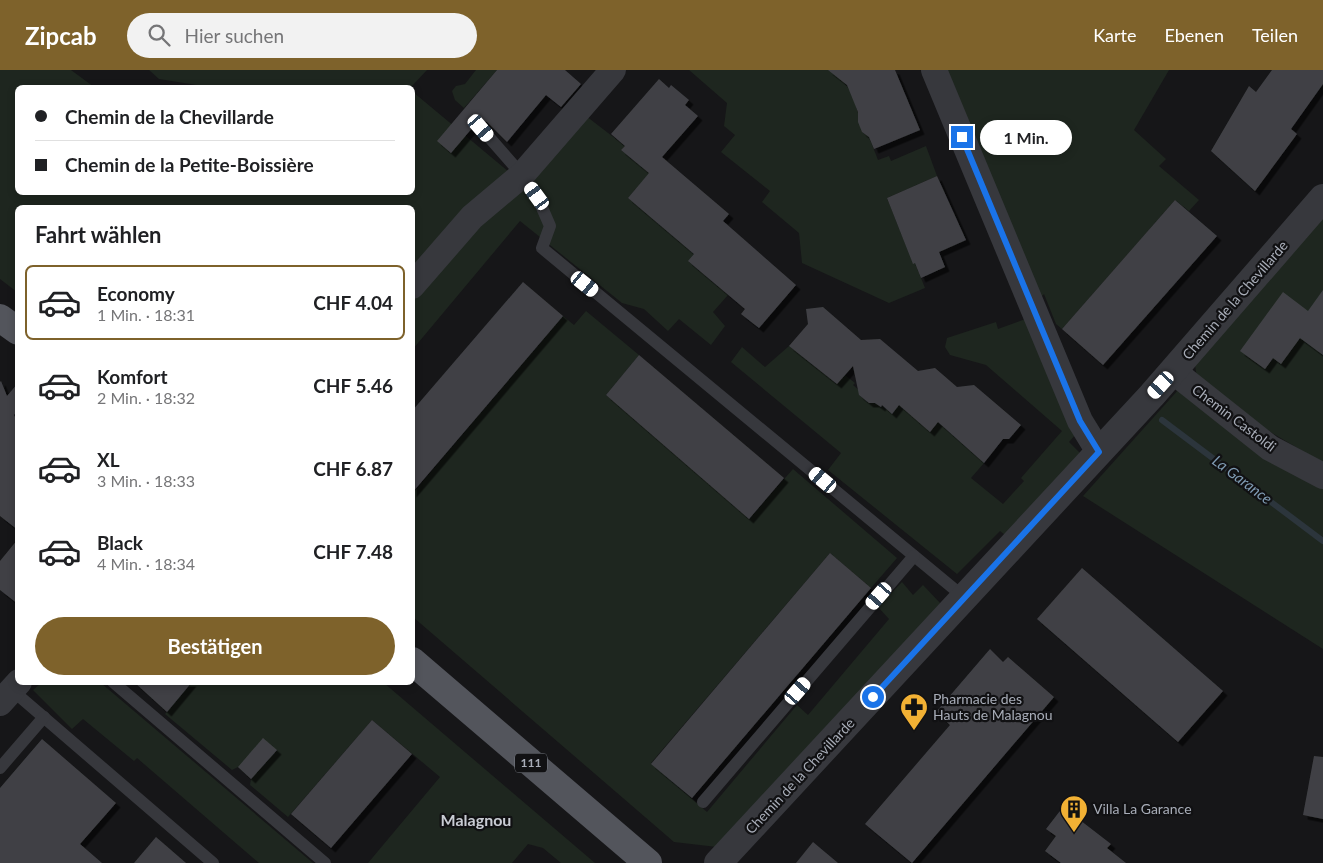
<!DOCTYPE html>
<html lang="de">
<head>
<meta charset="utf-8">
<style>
	:root { --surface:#fff; --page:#f2f2f2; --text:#202124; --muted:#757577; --line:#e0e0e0; --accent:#7e622b }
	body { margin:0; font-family:Lato,sans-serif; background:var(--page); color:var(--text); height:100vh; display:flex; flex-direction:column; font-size:19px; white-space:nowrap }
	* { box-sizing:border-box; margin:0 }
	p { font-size:16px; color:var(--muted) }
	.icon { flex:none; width:28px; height:28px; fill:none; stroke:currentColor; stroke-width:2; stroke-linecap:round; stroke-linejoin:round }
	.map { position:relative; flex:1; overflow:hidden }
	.side { position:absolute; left:15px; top:135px; width:400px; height:480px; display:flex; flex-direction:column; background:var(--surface); border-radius:8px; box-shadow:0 2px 8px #0003 }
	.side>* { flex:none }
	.top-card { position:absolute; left:15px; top:15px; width:400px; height:110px; border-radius:8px; box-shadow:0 2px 8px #0003; display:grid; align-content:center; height:110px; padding:0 20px; background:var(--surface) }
	.end { position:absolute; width:22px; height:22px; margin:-11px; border:6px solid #1a73e8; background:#fff; box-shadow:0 0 0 2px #fff }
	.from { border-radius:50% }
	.bubble { position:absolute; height:35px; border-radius:18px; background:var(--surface); box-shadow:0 2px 8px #0003; font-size:16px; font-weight:700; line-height:35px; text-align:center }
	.car { position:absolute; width:15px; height:30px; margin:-15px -8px; border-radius:6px; box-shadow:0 0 4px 1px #0007; background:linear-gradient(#fff 24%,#345 0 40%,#fff 0 76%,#345 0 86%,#fff 0) }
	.top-card b { display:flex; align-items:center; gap:18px; height:48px; font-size:19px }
	.top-card b+b { border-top:1px solid var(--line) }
	.top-card i { width:12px; height:12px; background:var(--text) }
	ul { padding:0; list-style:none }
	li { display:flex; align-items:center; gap:15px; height:75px; margin:0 10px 8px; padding:0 10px; border:2px solid transparent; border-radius:8px }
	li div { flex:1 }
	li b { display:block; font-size:19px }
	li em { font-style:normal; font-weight:700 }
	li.on { border-color:var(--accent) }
	li>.icon { width:45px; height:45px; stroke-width:1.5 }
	h2 { padding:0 20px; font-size:22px; line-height:60px }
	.button { display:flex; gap:10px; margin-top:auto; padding:10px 20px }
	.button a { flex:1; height:58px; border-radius:30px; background:var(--accent); color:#fff; font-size:20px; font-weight:700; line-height:58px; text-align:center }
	header { display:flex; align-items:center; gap:30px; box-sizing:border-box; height:70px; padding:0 25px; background:var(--accent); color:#fff }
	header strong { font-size:24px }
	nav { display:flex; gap:28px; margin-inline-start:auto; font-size:18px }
	.search { width:350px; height:45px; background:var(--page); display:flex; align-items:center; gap:12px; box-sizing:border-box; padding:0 18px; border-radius:28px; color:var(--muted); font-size:19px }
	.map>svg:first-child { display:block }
	.green { fill:#1e261f }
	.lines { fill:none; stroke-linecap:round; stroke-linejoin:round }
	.stream { stroke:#2c353c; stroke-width:6 }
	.building { fill:#404145; filter:url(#shadow) }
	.service { stroke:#37383d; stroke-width:12 }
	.minor { stroke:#37383d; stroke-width:26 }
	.tertiary { stroke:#37383d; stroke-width:28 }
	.primary { stroke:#53555c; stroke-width:28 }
	.route { stroke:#1a73e8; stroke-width:6 }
	.labels { text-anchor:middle; stroke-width:4.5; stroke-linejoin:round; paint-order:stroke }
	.shield { fill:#111113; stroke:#7b7e86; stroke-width:1 }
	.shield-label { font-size:12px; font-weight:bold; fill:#a8adb8 }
	.street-label { font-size:14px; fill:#a8adb8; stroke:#111113 }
	.poi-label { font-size:14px; fill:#a8adb8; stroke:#111113; text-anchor:start }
	.water-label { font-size:15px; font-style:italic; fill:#7f9bb3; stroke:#111113 }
	.quarter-label { font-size:16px; font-weight:bold; fill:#c9ccd4; stroke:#111113 }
</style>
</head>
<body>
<header>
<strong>Zipcab</strong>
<div class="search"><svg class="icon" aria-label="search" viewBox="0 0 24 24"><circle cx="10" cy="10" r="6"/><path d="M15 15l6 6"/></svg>Hier suchen</div>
<nav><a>Karte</a><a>Ebenen</a><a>Teilen</a></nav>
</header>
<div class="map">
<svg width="1323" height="793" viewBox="0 0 1323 793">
	<defs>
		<filter id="shadow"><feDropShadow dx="4.5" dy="4.5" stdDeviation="0" flood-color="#0009"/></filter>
	</defs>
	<rect width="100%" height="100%" fill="#161618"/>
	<!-- green -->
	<g class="green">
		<polygon points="0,0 71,0 94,17 18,18 18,122 412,122 413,22 509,102 413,203 412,138 18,138 17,222 0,209"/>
		<polygon points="149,0 427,0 411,17 209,17 159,9"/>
		<polygon points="476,0 497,0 464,38 455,30 452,21 456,16 465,14"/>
		<path d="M 689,0 L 837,0 C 838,8 843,10 847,16 C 856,30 859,46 862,62 L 869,67 L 878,90 L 889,86 L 891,91 L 926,76 L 937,106 L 887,128 L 913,193 L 915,193 L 925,218 L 889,233 L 802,193 L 799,163 L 762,132 L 770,121 L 721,82 L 735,65 L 724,56 L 727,33 Z"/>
		<polygon points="943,0 1169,0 1134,60 1166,89 1159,96 1199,130 1189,141 1175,130 1062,259 1056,254 1044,224 1039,229"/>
		<polygon points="586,46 625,76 621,80 638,94 653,99 628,128 694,184 689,192 728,225 713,242 725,256 711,275 679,249 668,261 644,239 622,233 520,151 413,279 413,229 468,165"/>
		<polygon points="1323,147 1323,393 1252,351 1197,308 1195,295"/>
		<polygon points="586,241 639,285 606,325 749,449 793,399 897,488 871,518 830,483 651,693 707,742 797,635 808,645 889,549 878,537 902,512 913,525 923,515 941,534 717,777 674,772 413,547 413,423 563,246 574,255"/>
		<polygon points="1028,248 1076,364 1069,372 1080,383 1005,465 1000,461 957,504 828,400 841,383 731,292 742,277 765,297 789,276 837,314 845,305 855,313 853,315 860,321 859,325 869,333 874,331 881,337 882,335 892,344 899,335 930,361 938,352 984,393 971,408 1003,434 1024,411 1021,408 1062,361 986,295 950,285 945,277 947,268 996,252 998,259"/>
		<polygon points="1179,319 1323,416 1323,579 1083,426"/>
		<polygon points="42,612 101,613 313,793 259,793 137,688 134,691 83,649 72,659 33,620"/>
		<polygon points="192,613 384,613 595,793 561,793 543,778 528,774 512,793 368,793 440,707 372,650 288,747 250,715 251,709 238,697 232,700 165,644"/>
	</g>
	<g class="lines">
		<!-- stream -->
		<polyline class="stream" points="1162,350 1323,471"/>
	</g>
	<!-- building -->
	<g class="building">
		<polygon points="497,0 565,0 581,14 561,37 546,25 507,72 487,52 479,50 451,83 437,71"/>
		<polygon points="828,0 895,0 920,60 874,79 869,67 862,62 858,52 858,42 847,15"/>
		<polygon points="1272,0 1323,0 1323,14 1291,59 1297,64 1255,121 1211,81 1249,16 1256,22"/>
		<polygon points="659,9 669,18 671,15 689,30 685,35 698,46 662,87 729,144 723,151 796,215 759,258 741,244 745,239 688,191 694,184 628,128 649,103 621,80 625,76 611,64"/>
		<polygon points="937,106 966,170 939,182 945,197 921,208 915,193 913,194 887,128"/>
		<polygon points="1175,130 1217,166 1103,295 1062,259"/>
		<polygon points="523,212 563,246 412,423 412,341"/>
		<polygon points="1323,220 1323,285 1300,268 1281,294 1273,288 1265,299 1240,281 1283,222 1308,241"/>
		<polygon points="823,237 861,270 880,269 918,301 935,298 957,317 974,315 1021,355 1009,369 1003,369 984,393 938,352 930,362 899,335 892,344 882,335 881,337 875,333 869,333 859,325 853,296 837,314 789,276 808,254 806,239"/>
		<polygon points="639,285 784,408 749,449 606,325"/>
		<polygon points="1,311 7,326 18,313 18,340 14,345 18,353 18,460 0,446 0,312"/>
		<polygon points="18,469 18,534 0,520 0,491"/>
		<polygon points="830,483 871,518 692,728 651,694"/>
		<polygon points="1082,498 1223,621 1178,672 1037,549"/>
		<polygon points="990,579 1003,592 1008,587 1054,627 912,793 865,754 950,655 936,642"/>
		<polygon points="134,612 192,612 167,642"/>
		<polygon points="372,650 412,684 331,778 291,744"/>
		<polygon points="263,668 277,680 251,709 238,697"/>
		<polygon points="42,669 116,733 80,774 102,793 0,793 0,718"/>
		<polygon points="1314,686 1323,687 1323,749 1303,745"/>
		<polygon points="1063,737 1111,774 1107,778 1126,793 1061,793 1045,781 1056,766 1046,759"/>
		<polygon points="156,767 186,793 134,793"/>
		<polygon points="813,772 838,793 796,793"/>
	</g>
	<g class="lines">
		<!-- service -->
		<g class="service">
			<polyline points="481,58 522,105 537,126 550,156 542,178 965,528"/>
			<polyline points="113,612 325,793"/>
			<polyline points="12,620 213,793"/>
			<polyline points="0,698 44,647"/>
			<polyline points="703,732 914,486"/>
		</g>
		<!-- minor -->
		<g class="minor">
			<polyline points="934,0 1080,351 1099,382"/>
			<polyline points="412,216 472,147 522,105 613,0"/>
			<polyline points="1173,301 1270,378 1323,406"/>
			<polyline points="0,633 19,612"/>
		</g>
		<!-- tertiary -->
		<polyline class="tertiary" points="718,793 1152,325 1323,128"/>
		<!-- primary -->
		<g class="primary">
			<polyline points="0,248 18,261"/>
			<polyline points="412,591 648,793"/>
		</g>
	</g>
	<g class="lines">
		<!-- route -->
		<polyline class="route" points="873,627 1099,382 1080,351 962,67"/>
	</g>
	<!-- icons -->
	<defs>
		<g id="pharmacy-pin" transform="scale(1.4375)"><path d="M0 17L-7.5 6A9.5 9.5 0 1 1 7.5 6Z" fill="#f2b134" stroke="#111113"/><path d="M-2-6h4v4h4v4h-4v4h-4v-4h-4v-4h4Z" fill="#111"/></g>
		<g id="building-pin" transform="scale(1.4375)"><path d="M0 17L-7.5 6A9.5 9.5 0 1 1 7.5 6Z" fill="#f2b134" stroke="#111113"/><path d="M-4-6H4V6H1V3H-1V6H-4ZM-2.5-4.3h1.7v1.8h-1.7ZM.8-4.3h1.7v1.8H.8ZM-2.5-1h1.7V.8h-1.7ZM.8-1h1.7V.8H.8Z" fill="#111"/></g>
	</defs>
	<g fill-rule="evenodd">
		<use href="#pharmacy-pin" x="914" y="637"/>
		<use href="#building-pin" x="1074" y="739"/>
	</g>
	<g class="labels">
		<!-- shield labels -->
		<rect class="shield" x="515" y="683.5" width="32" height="19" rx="4"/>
		<g class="shield-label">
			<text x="531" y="697">111</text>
		</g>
		<!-- street labels -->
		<g class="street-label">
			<text transform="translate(1235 230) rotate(-49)" y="5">Chemin de la Chevillarde</text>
			<text transform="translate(1234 348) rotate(37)" y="5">Chemin Castoldi</text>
			<text transform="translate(800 706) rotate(-47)" y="5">Chemin de la Chevillarde</text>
		</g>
		<!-- poi labels -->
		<g class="poi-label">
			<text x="933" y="634">Pharmacie des<tspan x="933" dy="16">Hauts de Malagnou</tspan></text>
			<text x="1093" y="744">Villa La Garance</text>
		</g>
		<!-- water labels -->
		<g class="water-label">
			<text transform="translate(1242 410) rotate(37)" y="5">La Garance</text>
		</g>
		<!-- quarter labels -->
		<g class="quarter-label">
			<text x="476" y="756">Malagnou</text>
		</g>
	</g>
</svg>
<i class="end from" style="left:873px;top:627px"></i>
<i class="end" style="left:962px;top:67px"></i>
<div class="bubble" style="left:980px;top:50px;width:92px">1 Min.</div>
<i class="car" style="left:481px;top:58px;rotate:139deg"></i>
<i class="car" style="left:537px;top:126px;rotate:324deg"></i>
<i class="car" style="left:585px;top:214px;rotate:129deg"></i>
<i class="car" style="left:1161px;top:315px;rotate:222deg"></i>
<i class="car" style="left:823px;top:410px;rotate:310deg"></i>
<i class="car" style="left:879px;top:526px;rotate:221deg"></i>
<i class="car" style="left:798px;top:621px;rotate:41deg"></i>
<div class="top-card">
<b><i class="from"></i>Chemin de la Chevillarde</b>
<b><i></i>Chemin de la Petite-Boissière</b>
</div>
<section class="side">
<h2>Fahrt wählen</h2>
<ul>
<li class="on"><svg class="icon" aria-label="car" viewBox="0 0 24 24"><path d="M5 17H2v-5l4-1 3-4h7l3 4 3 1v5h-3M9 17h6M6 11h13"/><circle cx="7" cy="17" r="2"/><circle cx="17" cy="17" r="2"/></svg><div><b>Economy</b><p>1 Min. · 18:31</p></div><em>CHF 4.04</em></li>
<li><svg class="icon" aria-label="car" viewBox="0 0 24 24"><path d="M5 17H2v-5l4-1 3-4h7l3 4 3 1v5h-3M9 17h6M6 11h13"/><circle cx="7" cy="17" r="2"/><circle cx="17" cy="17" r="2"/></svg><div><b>Komfort</b><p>2 Min. · 18:32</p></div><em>CHF 5.46</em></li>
<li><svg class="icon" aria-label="car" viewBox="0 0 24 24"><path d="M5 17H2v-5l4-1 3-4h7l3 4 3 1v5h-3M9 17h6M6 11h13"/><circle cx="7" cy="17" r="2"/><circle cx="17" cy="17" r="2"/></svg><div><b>XL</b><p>3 Min. · 18:33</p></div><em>CHF 6.87</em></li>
<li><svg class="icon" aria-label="car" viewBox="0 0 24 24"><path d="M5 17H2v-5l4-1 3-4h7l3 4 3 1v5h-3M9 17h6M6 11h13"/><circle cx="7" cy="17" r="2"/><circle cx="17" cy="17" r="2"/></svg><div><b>Black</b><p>4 Min. · 18:34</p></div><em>CHF 7.48</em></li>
</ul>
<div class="button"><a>Bestätigen</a></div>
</section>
</div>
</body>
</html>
